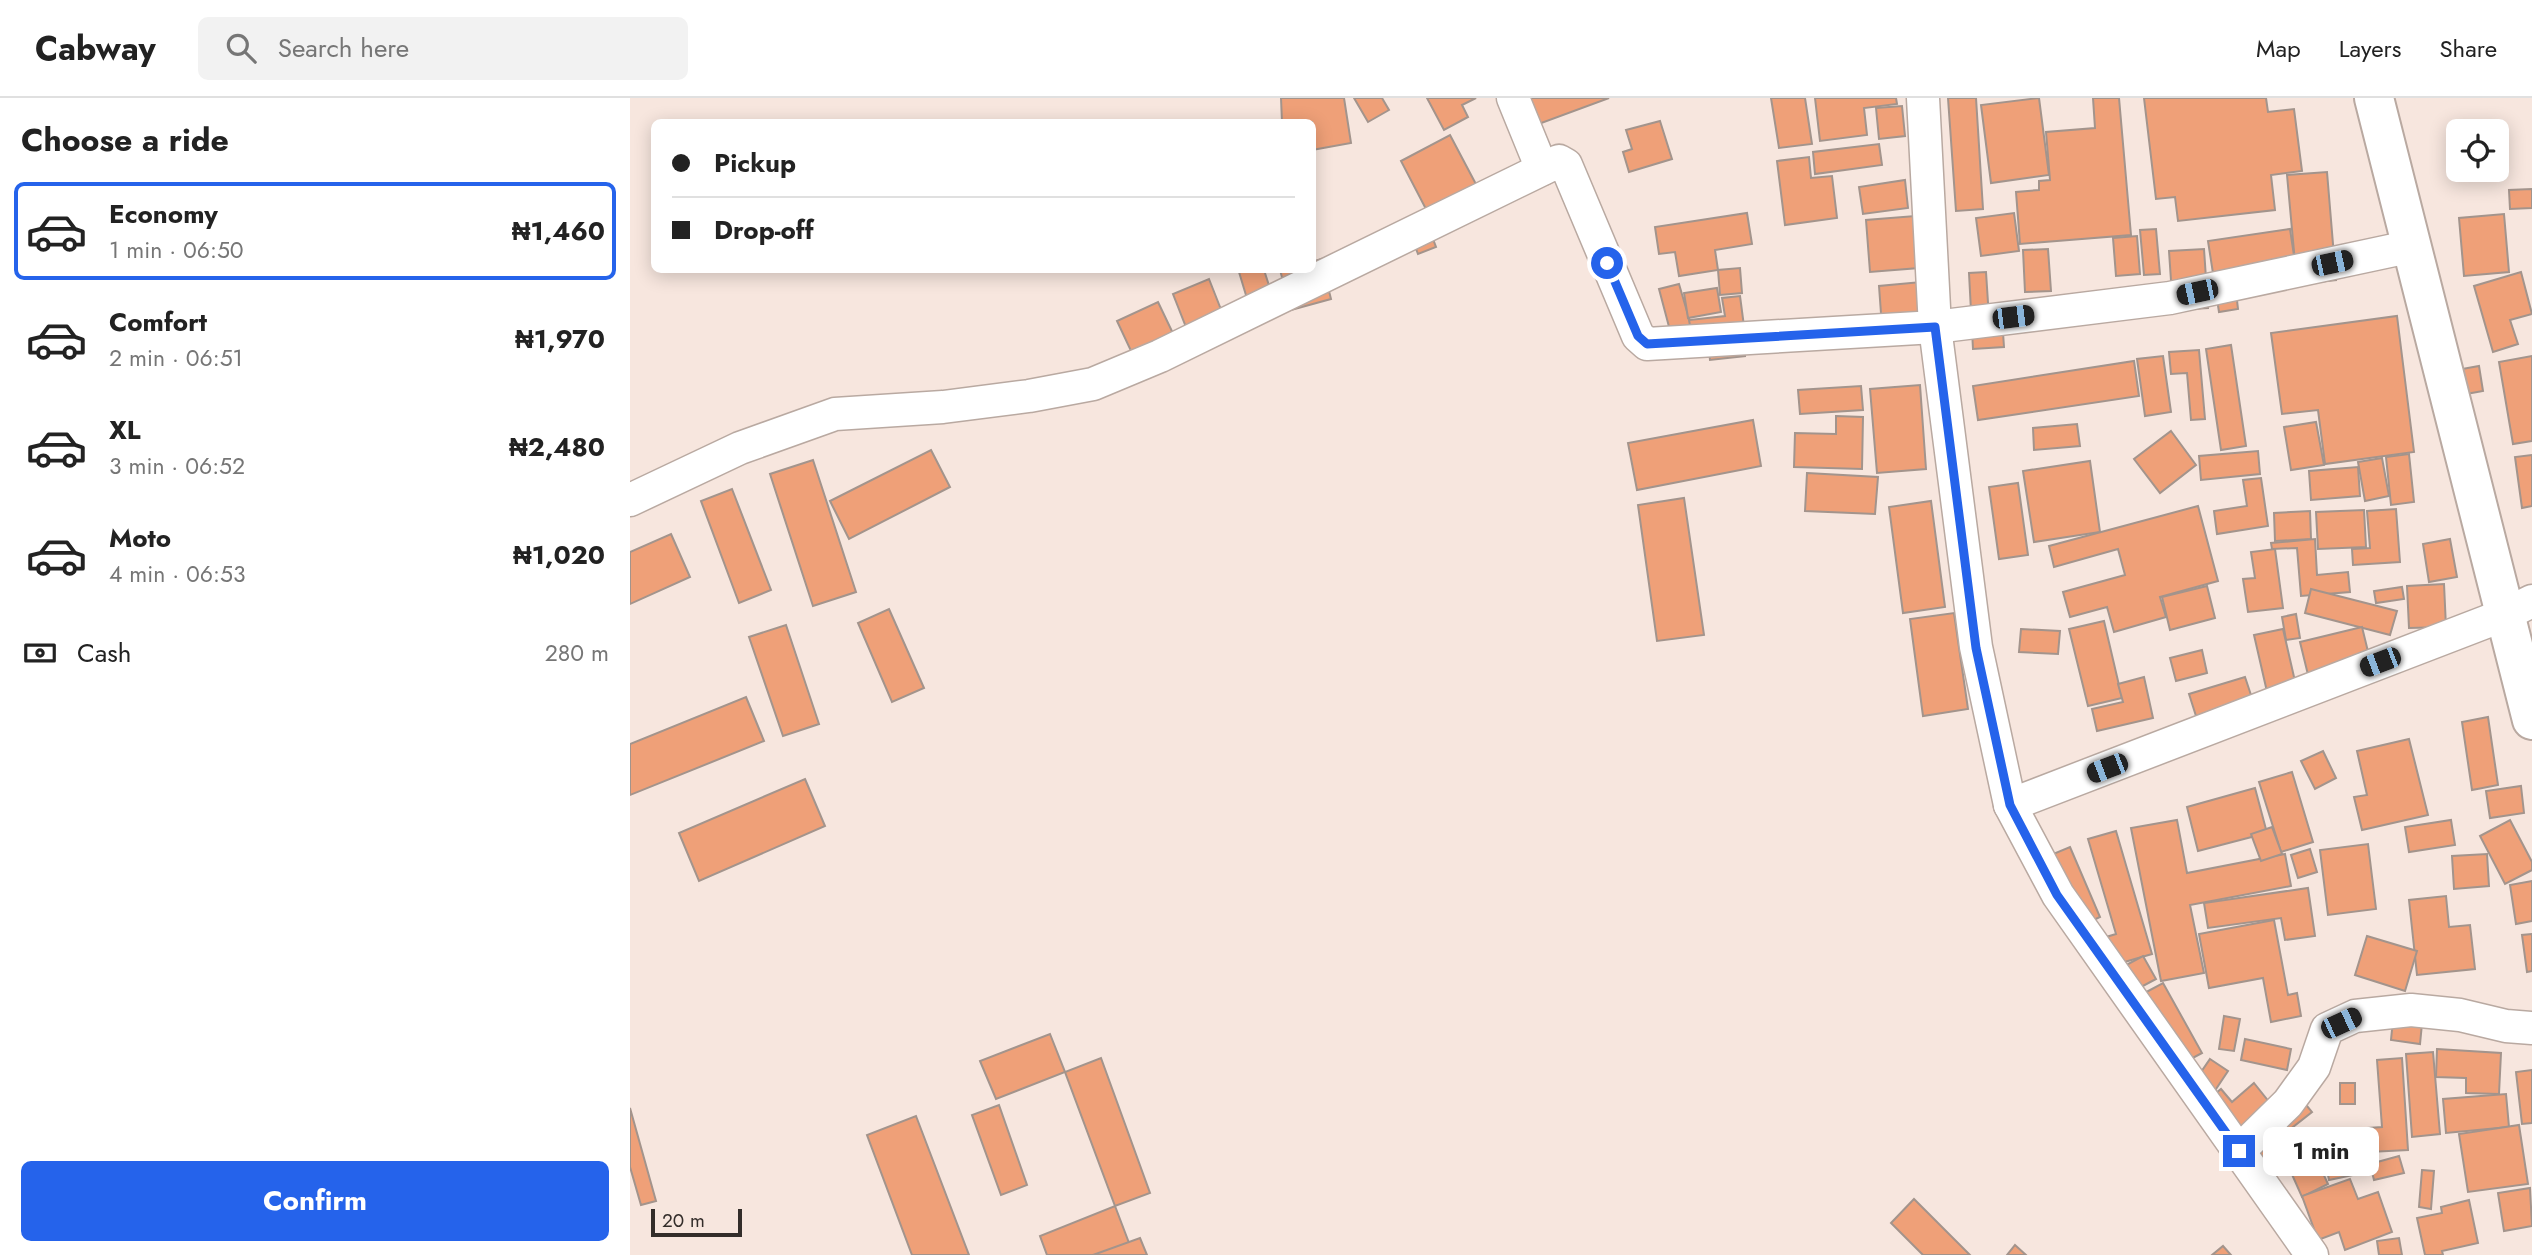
<!DOCTYPE html>
<html lang="en">
<head>
<meta charset="utf-8">
<style>
	:root { --surface:#fff; --page:#f2f2f2; --text:#222; --muted:#767676; --line:#e0e0e0; --accent:#2563eb }
	body { margin:0; font-family:Jost,sans-serif; background:var(--page); color:var(--text); height:100vh; display:flex; flex-direction:column; font-size:26px; white-space:nowrap }
	* { box-sizing:border-box; margin:0 }
	p { font-size:23px; color:var(--muted) }
	.icon { flex:none; width:38px; height:38px; fill:none; stroke:currentColor; stroke-width:2; stroke-linecap:round; stroke-linejoin:round }
	.map { position:relative; flex:1; overflow:hidden }
	.side { display:flex; flex-direction:column; background:var(--surface); width:630px }
	.side>* { flex:none }
	.hud { position:absolute; left:21px; top:21px; width:665px; height:154px; border-radius:10px; box-shadow:0 4px 18px #0003; display:grid; align-content:center; height:154px; padding:0 21px; background:var(--surface) }
	.tools { position:absolute; left:1816px; top:21px; display:grid; gap:14px }
	.tools a { display:grid; place-items:center; width:63px; height:63px; border-radius:10px; background:var(--surface); box-shadow:0 4px 18px #0003; font-size:35px }
	.scale { position:absolute; left:21px; bottom:18px; width:91px; box-sizing:border-box; padding-left:7px; border:4px solid #332d2a; border-top:0; font-size:19px; line-height:24px; white-space:nowrap; color:#332d2a; -webkit-text-stroke:5px #f7e6de; paint-order:stroke }
	.end { position:absolute; width:32px; height:32px; margin:-16px; border:9px solid #2563eb; background:#fff; box-shadow:0 0 0 4px #fff }
	.from { border-radius:50% }
	.bubble { position:absolute; height:49px; border-radius:10px; background:var(--surface); box-shadow:0 4px 18px #0003; font-size:23px; font-weight:700; line-height:49px; text-align:center }
	.car { position:absolute; width:21px; height:42px; margin:-21px -10px; border-radius:9px; box-shadow:0 0 5px 2px #0007; background:linear-gradient(#222 24%,#8ab4d8 0 40%,#222 0 76%,#8ab4d8 0 86%,#222 0) }
	.hud b { display:flex; align-items:center; gap:24px; height:66px; font-size:26px }
	.hud b+b { border-top:2px solid var(--line) }
	.hud i { width:18px; height:18px; background:var(--text) }
	ul { padding:0; list-style:none }
	li { display:flex; align-items:center; gap:21px; height:98px; margin:0 14px 10px; padding:0 7px; border:4px solid transparent; border-radius:10px }
	li div { flex:1 }
	li b { display:block; font-size:26px }
	li em { font-style:normal; font-weight:700 }
	li.on { border-color:var(--accent) }
	li>.icon { width:63px; height:63px; stroke-width:1.5 }
	h2 { padding:0 21px; font-size:32px; line-height:84px }
	.pay { display:flex; align-items:center; gap:18px; height:77px; padding:0 21px; font-size:26px }
	.pay p { margin-inline-start:auto }
	.action { display:flex; gap:14px; margin-top:auto; padding:14px 21px }
	.action a { flex:1; height:80px; border-radius:10px; background:var(--accent); color:#fff; font-size:28px; font-weight:700; line-height:80px; text-align:center }
	header { display:flex; align-items:center; gap:42px; box-sizing:border-box; height:98px; padding:0 35px; background:var(--surface); border-bottom:2px solid var(--line) }
	header strong { font-size:33px }
	nav { display:flex; gap:38px; margin-inline-start:auto; font-size:24px }
	.search { width:490px; height:63px; background:var(--page); display:flex; align-items:center; gap:18px; box-sizing:border-box; padding:0 24px; border-radius:10px; color:var(--muted); font-size:26px }
	main { display:flex; flex:1; min-height:0 }
	.map>svg:first-child { display:block }
	.building { fill:#efa078; stroke:#a3948c; stroke-width:2 }
	.lines { fill:none; stroke-linecap:round; stroke-linejoin:round }
	.street-casing { stroke:#b9a9a1; stroke-width:35 }
	.secondary-casing { stroke:#b9a9a1; stroke-width:42 }
	.street { stroke:#fff; stroke-width:32 }
	.secondary { stroke:#fff; stroke-width:38 }
	.route { stroke:#2563eb; stroke-width:9 }
</style>
</head>
<body>
<header>
<strong>Cabway</strong>
<div class="search"><svg class="icon" aria-label="search" viewBox="0 0 24 24"><circle cx="10" cy="10" r="6"/><path d="M15 15l6 6"/></svg>Search here</div>
<nav><a>Map</a><a>Layers</a><a>Share</a></nav>
</header>
<main>
<section class="side">
<h2>Choose a ride</h2>
<ul>
<li class="on"><svg class="icon" aria-label="car" viewBox="0 0 24 24"><path d="M5 17H2v-5l4-1 3-4h7l3 4 3 1v5h-3M9 17h6M6 11h13"/><circle cx="7" cy="17" r="2"/><circle cx="17" cy="17" r="2"/></svg><div><b>Economy</b><p>1 min · 06:50</p></div><em>₦1,460</em></li>
<li><svg class="icon" aria-label="car" viewBox="0 0 24 24"><path d="M5 17H2v-5l4-1 3-4h7l3 4 3 1v5h-3M9 17h6M6 11h13"/><circle cx="7" cy="17" r="2"/><circle cx="17" cy="17" r="2"/></svg><div><b>Comfort</b><p>2 min · 06:51</p></div><em>₦1,970</em></li>
<li><svg class="icon" aria-label="car" viewBox="0 0 24 24"><path d="M5 17H2v-5l4-1 3-4h7l3 4 3 1v5h-3M9 17h6M6 11h13"/><circle cx="7" cy="17" r="2"/><circle cx="17" cy="17" r="2"/></svg><div><b>XL</b><p>3 min · 06:52</p></div><em>₦2,480</em></li>
<li><svg class="icon" aria-label="car" viewBox="0 0 24 24"><path d="M5 17H2v-5l4-1 3-4h7l3 4 3 1v5h-3M9 17h6M6 11h13"/><circle cx="7" cy="17" r="2"/><circle cx="17" cy="17" r="2"/></svg><div><b>Moto</b><p>4 min · 06:53</p></div><em>₦1,020</em></li>
</ul>
<div class="pay"><svg class="icon" aria-label="cash" viewBox="0 0 24 24"><path d="M3 7h18v10H3z"/><circle cx="12" cy="12" r="2"/></svg>Cash<p>280 m</p></div>
<div class="action"><a>Confirm</a></div>
</section>
<div class="map">
<svg width="1902" height="1157" viewBox="0 0 1902 1157">
	<rect width="100%" height="100%" fill="#f7e6de"/>
	<!-- building -->
	<g class="building">
		<polygon points="651,0 714,0 721,45 682,52 682,24 652,24"/>
		<polygon points="724,0 752,0 759,12 738,24"/>
		<polygon points="797,0 846,0 832,7 838,19 814,32"/>
		<polygon points="897,0 979,0 906,27"/>
		<polygon points="1141,0 1175,0 1182,46 1149,50"/>
		<polygon points="1185,0 1266,0 1267,6 1234,10 1237,37 1190,43"/>
		<polygon points="1318,0 1346,0 1353,111 1326,113"/>
		<polygon points="1409,0 1419,77 1361,85 1351,7"/>
		<polygon points="1463,0 1489,0 1501,137 1390,146 1386,94 1409,92 1409,83 1420,82 1416,34 1465,30"/>
		<polygon points="1514,0 1636,0 1638,14 1664,11 1672,73 1641,77 1645,112 1548,123 1545,99 1526,101"/>
		<polygon points="1272,8 1275,38 1249,41 1246,10"/>
		<polygon points="1030,23 1042,61 999,74 993,54 1002,51 996,32"/>
		<polygon points="820,37 858,109 798,115 771,63"/>
		<polygon points="1249,46 1252,67 1185,76 1183,54"/>
		<polygon points="1179,59 1181,80 1202,78 1207,120 1155,127 1147,63"/>
		<polygon points="1697,74 1706,182 1667,186 1657,77"/>
		<polygon points="1275,82 1278,110 1233,116 1229,89"/>
		<polygon points="1902,91 1902,110 1880,111 1879,92"/>
		<polygon points="1117,115 1122,146 1085,152 1088,172 1049,178 1045,154 1029,156 1025,129"/>
		<polygon points="1384,115 1389,153 1351,158 1346,120"/>
		<polygon points="1874,116 1879,174 1834,178 1829,120"/>
		<polygon points="1285,118 1289,170 1240,174 1236,122"/>
		<polygon points="795,120 806,149 788,156 777,127"/>
		<polygon points="1526,131 1530,176 1514,177 1510,132"/>
		<polygon points="1660,131 1668,184 1606,194 1608,211 1589,214 1578,143"/>
		<polygon points="1507,138 1510,176 1486,178 1483,140"/>
		<polygon points="1418,151 1421,193 1395,194 1393,152"/>
		<polygon points="1574,151 1578,210 1543,212 1539,153"/>
		<polygon points="691,161 701,201 661,212 650,172 682,172 682,164"/>
		<polygon points="1110,170 1112,195 1090,197 1088,172"/>
		<polygon points="617,172 634,172 646,209 622,217 609,174"/>
		<polygon points="1356,174 1359,220 1372,220 1374,249 1343,251 1339,175"/>
		<polygon points="1891,174 1902,216 1880,222 1888,246 1863,254 1844,188"/>
		<polygon points="579,181 601,237 565,252 543,196"/>
		<polygon points="1291,184 1295,225 1252,229 1249,188"/>
		<polygon points="1049,186 1063,234 1042,240 1029,191"/>
		<polygon points="1087,190 1091,214 1058,220 1054,195"/>
		<polygon points="1110,198 1115,236 1063,243 1059,222 1095,218 1092,200"/>
		<polygon points="528,204 550,250 509,270 487,223"/>
		<polygon points="1767,218 1784,354 1695,366 1688,312 1652,316 1641,235"/>
		<polygon points="1113,238 1115,258 1080,262 1078,243"/>
		<polygon points="1601,247 1616,348 1591,352 1576,251"/>
		<polygon points="1569,252 1575,321 1561,322 1557,275 1541,276 1539,254"/>
		<polygon points="1533,258 1541,314 1515,318 1507,261"/>
		<polygon points="1902,258 1902,343 1883,346 1869,264"/>
		<polygon points="1504,263 1509,298 1348,322 1343,288"/>
		<polygon points="1849,268 1853,293 1836,296 1832,271"/>
		<polygon points="1290,287 1296,371 1247,375 1240,291"/>
		<polygon points="1231,288 1233,312 1170,316 1168,292"/>
		<polygon points="1206,318 1233,319 1232,371 1164,369 1165,335 1206,336"/>
		<polygon points="1123,322 1131,368 1007,392 998,345"/>
		<polygon points="1686,324 1694,367 1661,372 1654,329"/>
		<polygon points="1447,326 1450,348 1404,352 1403,330"/>
		<polygon points="1541,333 1566,367 1530,395 1504,361"/>
		<polygon points="301,352 320,389 219,441 200,403"/>
		<polygon points="1628,353 1630,376 1571,382 1569,358"/>
		<polygon points="1779,356 1784,404 1761,407 1756,359"/>
		<polygon points="1902,357 1902,408 1892,410 1885,359"/>
		<polygon points="1752,360 1759,398 1735,403 1728,364"/>
		<polygon points="183,362 226,494 183,508 140,376"/>
		<polygon points="1460,363 1470,434 1404,444 1393,373"/>
		<polygon points="1728,369 1730,398 1681,402 1679,373"/>
		<polygon points="1177,375 1248,379 1245,416 1175,413"/>
		<polygon points="1631,380 1638,428 1587,436 1584,413 1617,408 1613,382"/>
		<polygon points="1388,385 1398,457 1369,461 1359,389"/>
		<polygon points="102,391 141,492 109,505 71,403"/>
		<polygon points="1054,400 1074,537 1027,543 1008,407"/>
		<polygon points="1301,403 1315,509 1273,515 1259,409"/>
		<polygon points="1568,408 1588,483 1530,499 1536,519 1484,534 1477,509 1440,519 1433,494 1495,477 1488,451 1424,469 1419,448"/>
		<polygon points="1766,411 1770,464 1723,467 1722,451 1740,450 1737,413"/>
		<polygon points="1734,412 1736,449 1688,451 1686,414"/>
		<polygon points="1680,413 1681,441 1645,443 1644,415"/>
		<polygon points="41,436 60,479 0,506 0,454"/>
		<polygon points="1685,441 1687,477 1718,474 1720,494 1671,498 1667,450 1642,451 1641,445"/>
		<polygon points="1820,441 1827,479 1799,484 1793,446"/>
		<polygon points="1645,451 1653,510 1618,514 1613,481 1625,480 1621,454"/>
		<polygon points="1814,486 1816,529 1779,530 1777,488"/>
		<polygon points="1577,488 1585,520 1540,532 1532,499"/>
		<polygon points="1772,489 1774,501 1746,505 1744,493"/>
		<polygon points="1681,491 1767,513 1760,537 1675,515"/>
		<polygon points="259,511 294,590 262,604 228,525"/>
		<polygon points="1324,515 1338,611 1293,618 1280,521"/>
		<polygon points="1666,516 1670,540 1656,542 1652,519"/>
		<polygon points="1474,523 1492,600 1458,608 1439,531"/>
		<polygon points="156,527 189,626 153,638 119,539"/>
		<polygon points="1732,529 1743,574 1681,589 1670,544"/>
		<polygon points="1391,531 1430,533 1428,556 1389,554"/>
		<polygon points="1653,531 1667,592 1638,598 1624,537"/>
		<polygon points="1572,552 1577,575 1546,583 1540,560"/>
		<polygon points="1514,579 1523,620 1467,633 1462,611 1493,604 1488,586"/>
		<polygon points="1615,579 1622,600 1566,618 1559,596"/>
		<polygon points="116,599 134,643 0,697 0,646"/>
		<polygon points="1858,619 1868,687 1842,692 1832,624"/>
		<polygon points="1779,641 1798,717 1732,732 1724,699 1737,697 1727,653"/>
		<polygon points="1693,653 1706,680 1685,691 1671,663"/>
		<polygon points="1662,674 1683,744 1651,754 1629,684"/>
		<polygon points="175,681 195,728 69,783 49,735"/>
		<polygon points="1891,688 1894,715 1860,720 1856,693"/>
		<polygon points="1625,690 1637,735 1568,753 1557,709"/>
		<polygon points="1547,722 1557,775 1655,756 1661,788 1560,807 1574,875 1531,883 1501,730"/>
		<polygon points="1821,722 1825,747 1779,754 1775,729"/>
		<polygon points="1880,722 1902,764 1902,772 1875,786 1850,738"/>
		<polygon points="1642,729 1652,756 1631,763 1621,736"/>
		<polygon points="1486,733 1522,856 1474,870 1466,842 1486,836 1458,741"/>
		<polygon points="1738,746 1746,811 1698,817 1690,752"/>
		<polygon points="1440,749 1470,819 1447,830 1416,759"/>
		<polygon points="1680,751 1687,774 1668,780 1661,757"/>
		<polygon points="1857,756 1859,788 1824,791 1822,758"/>
		<polygon points="1902,783 1902,823 1886,826 1880,787"/>
		<polygon points="1678,790 1685,838 1655,842 1651,820 1578,830 1574,805"/>
		<polygon points="1816,798 1819,829 1840,827 1845,871 1787,877 1779,802"/>
		<polygon points="1644,822 1658,897 1667,895 1671,918 1641,924 1633,880 1579,890 1569,836"/>
		<polygon points="1902,836 1902,873 1897,874 1892,837"/>
		<polygon points="1737,838 1787,853 1775,893 1725,877"/>
		<polygon points="1513,858 1526,881 1498,896 1485,873"/>
		<polygon points="1533,885 1572,955 1546,969 1507,899"/>
		<polygon points="1765,902 1794,905 1790,946 1761,942"/>
		<polygon points="1594,918 1610,921 1604,953 1589,951"/>
		<polygon points="420,936 435,974 366,1001 350,963"/>
		<polygon points="1615,941 1661,951 1657,972 1611,962"/>
		<polygon points="1807,951 1871,955 1869,996 1836,995 1836,980 1806,979"/>
		<polygon points="1803,954 1810,1036 1782,1039 1776,956"/>
		<polygon points="471,960 520,1095 485,1108 435,974"/>
		<polygon points="1772,960 1778,1052 1739,1054 1738,1030 1752,1029 1747,962"/>
		<polygon points="1580,961 1598,973 1576,1006 1558,993"/>
		<polygon points="1902,972 1902,1025 1892,1026 1886,974"/>
		<polygon points="1624,985 1640,1005 1660,987 1682,1014 1658,1033 1678,1058 1660,1072 1652,1063 1633,1078 1574,1005 1591,991 1602,1004"/>
		<rect x="1710" y="985" width="15" height="21"/>
		<polygon points="1876,996 1879,1029 1816,1035 1813,1001"/>
		<polygon points="369,1007 397,1087 371,1097 342,1017"/>
		<polygon points="0,1010 26,1103 11,1107 0,1069"/>
		<polygon points="286,1018 339,1157 282,1157 237,1037"/>
		<polygon points="1889,1027 1898,1086 1838,1094 1829,1036"/>
		<polygon points="1714,1033 1723,1077 1699,1082 1690,1038"/>
		<polygon points="1769,1058 1774,1075 1744,1082 1740,1066"/>
		<polygon points="1686,1060 1698,1086 1672,1099 1660,1072"/>
		<polygon points="1792,1072 1804,1073 1801,1111 1789,1109"/>
		<polygon points="1720,1081 1728,1101 1748,1094 1762,1134 1715,1152 1709,1134 1688,1142 1672,1098"/>
		<polygon points="1900,1090 1902,1128 1874,1133 1868,1095"/>
		<polygon points="1284,1101 1340,1157 1293,1157 1261,1125"/>
		<polygon points="1839,1102 1848,1145 1812,1153 1813,1157 1795,1157 1787,1120 1812,1115 1811,1109"/>
		<polygon points="485,1108 499,1145 470,1157 417,1157 410,1138"/>
		<polygon points="510,1140 517,1157 463,1157"/>
		<polygon points="1769,1140 1772,1157 1749,1157 1747,1143"/>
		<polygon points="1385,1147 1396,1157 1377,1157"/>
		<polygon points="1593,1148 1601,1157 1582,1157"/>
	</g>
	<g class="lines">
		<!-- street casing -->
		<g class="street-casing">
			<g id="street">
				<polyline points="883,0 912,71"/>
				<polyline points="1293,0 1305,229 1346,549 1380,707 1428,797 1682,1157"/>
				<polyline points="0,402 110,350 205,316 313,309 399,298 463,286 530,258 929,63 936,67 1008,238 1017,246 1305,229 1540,200 1783,148"/>
				<polyline points="1380,707 1874,517 1902,503"/>
				<polyline points="1609,1053 1658,1005 1684,969 1697,931 1725,918 1781,912 1830,917 1876,928 1902,930"/>
			</g>
		</g>
		<!-- secondary casing -->
		<g class="secondary-casing">
			<polyline id="secondary" points="1744,0 1902,622"/>
		</g>
		<!-- street -->
		<use href="#street" class="street"/>
		<!-- secondary -->
		<use href="#secondary" class="secondary"/>
	</g>
	<g class="lines">
		<!-- route -->
		<polyline class="route" points="977,165 1008,238 1017,246 1305,229 1346,550 1380,707 1427,797 1609,1053"/>
	</g>
</svg>
<div class="tools">
<a><svg class="icon" aria-label="locate" viewBox="0 0 24 24"><circle cx="12" cy="12" r="6"/><path d="M12 2v4M12 18v4M2 12h4M18 12h4"/></svg></a>
</div>
<div class="scale">20 m</div>
<i class="end from" style="left:977px;top:165px"></i>
<i class="end" style="left:1609px;top:1053px"></i>
<div class="bubble" style="left:1633px;top:1029px;width:116px">1 min</div>
<i class="car" style="left:1702px;top:165px;rotate:78deg"></i>
<i class="car" style="left:1567px;top:194px;rotate:258deg"></i>
<i class="car" style="left:1383px;top:219px;rotate:83deg"></i>
<i class="car" style="left:1750px;top:564px;rotate:249deg"></i>
<i class="car" style="left:1477px;top:670px;rotate:249deg"></i>
<i class="car" style="left:1711px;top:925px;rotate:65deg"></i>
<div class="hud">
<b><i class="from"></i>Pickup</b>
<b><i></i>Drop-off</b>
</div>
</div>
</main>
</body>
</html>
